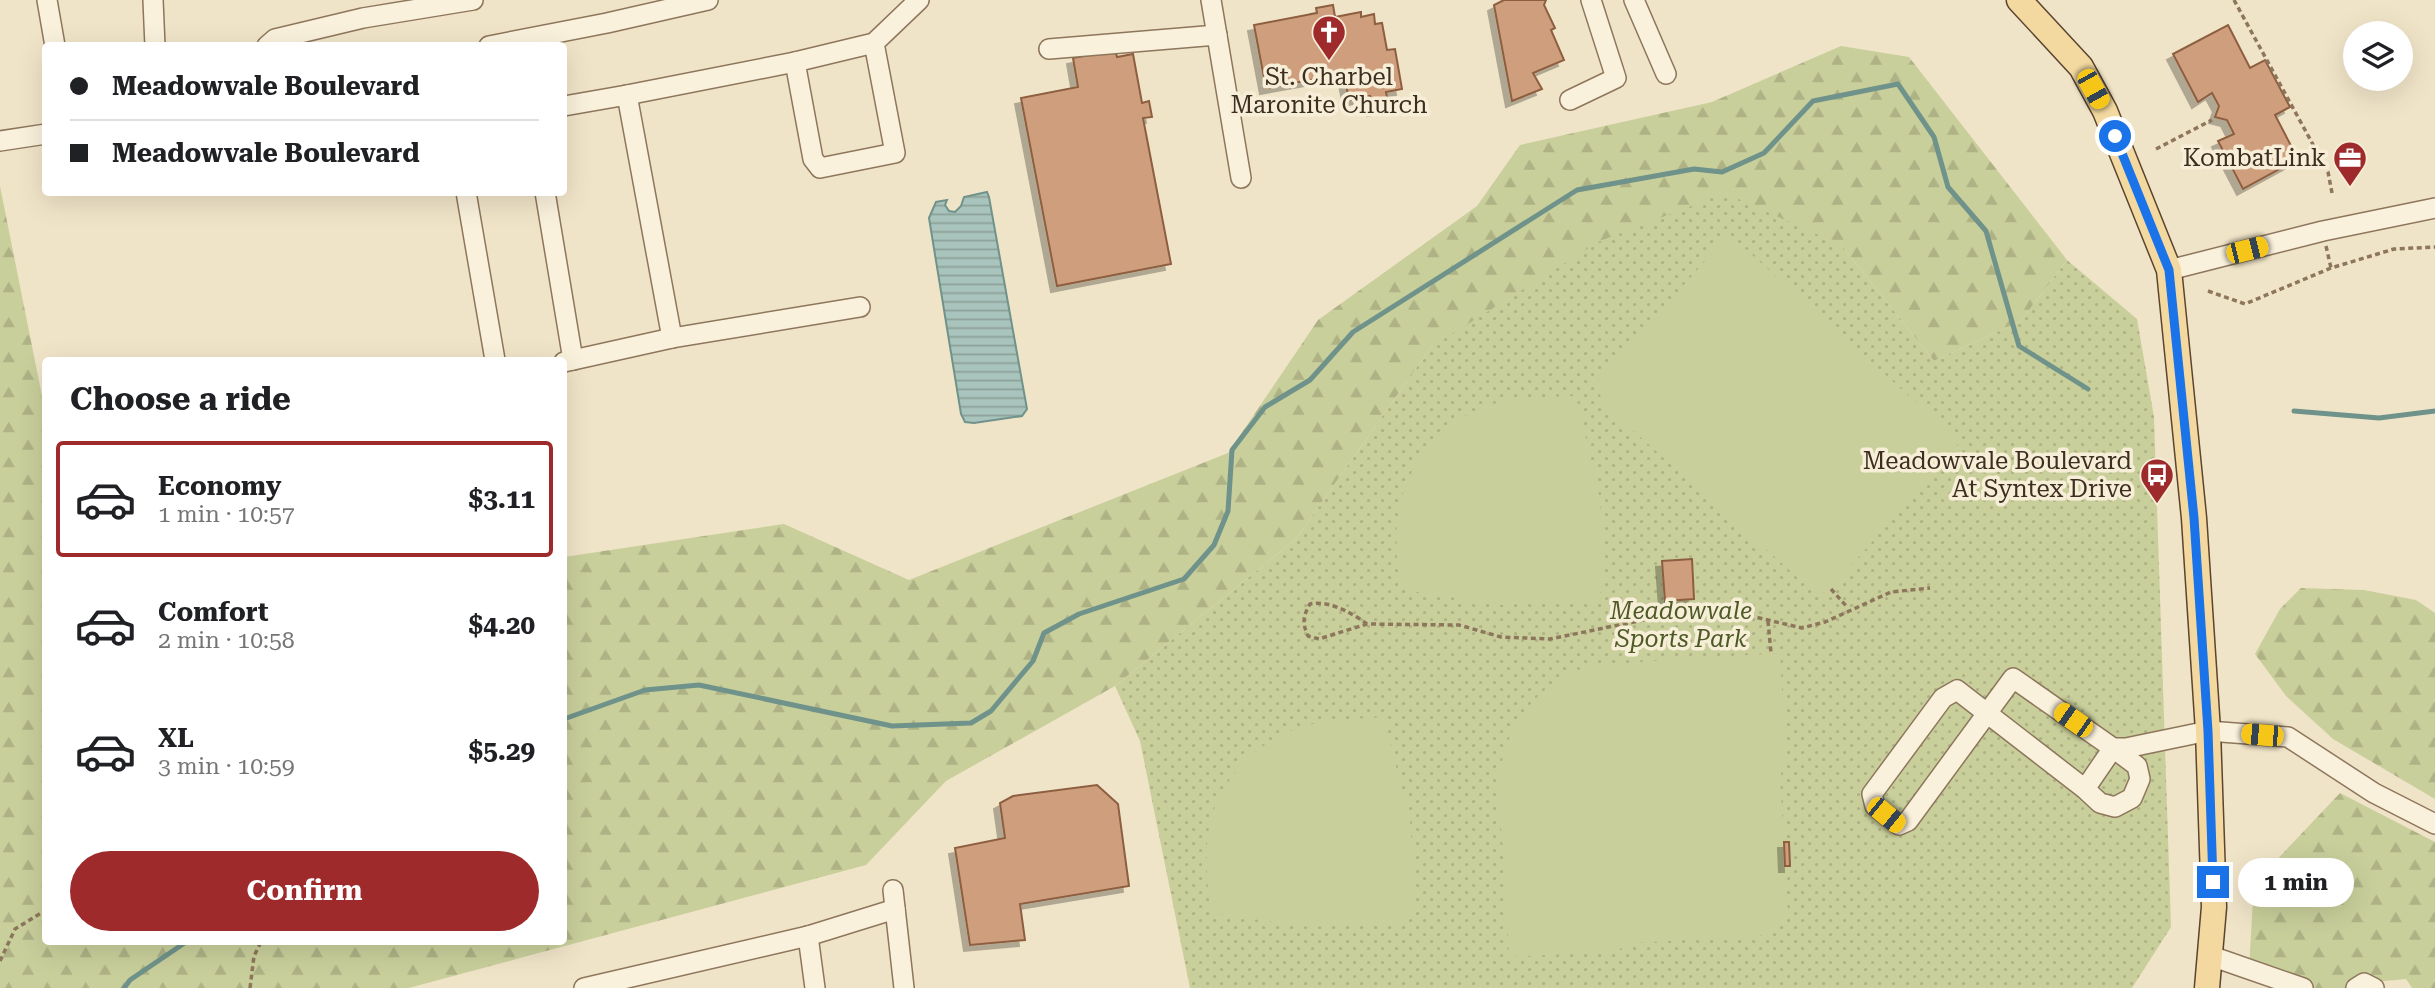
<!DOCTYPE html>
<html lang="en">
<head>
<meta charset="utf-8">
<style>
	:root { --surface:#fff; --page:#f2f2f2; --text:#202124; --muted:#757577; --line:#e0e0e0; --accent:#9e2a2b }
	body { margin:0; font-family:"Roboto Serif",serif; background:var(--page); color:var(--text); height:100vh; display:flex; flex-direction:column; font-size:26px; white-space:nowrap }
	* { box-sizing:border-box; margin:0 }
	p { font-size:23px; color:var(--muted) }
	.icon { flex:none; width:38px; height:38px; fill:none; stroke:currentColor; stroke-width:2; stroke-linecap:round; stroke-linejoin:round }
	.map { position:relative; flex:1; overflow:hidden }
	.sheet { position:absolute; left:42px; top:357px; width:525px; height:588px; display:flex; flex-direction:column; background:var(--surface); border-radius:7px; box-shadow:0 7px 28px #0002 }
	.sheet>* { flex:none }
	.banner { position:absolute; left:42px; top:42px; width:525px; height:154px; border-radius:7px; box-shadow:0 7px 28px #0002; display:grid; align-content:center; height:154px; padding:0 28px; background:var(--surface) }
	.controls { position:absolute; left:2343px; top:21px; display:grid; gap:14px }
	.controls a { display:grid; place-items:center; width:70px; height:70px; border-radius:50%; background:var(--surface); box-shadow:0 7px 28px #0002; font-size:35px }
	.end { position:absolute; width:32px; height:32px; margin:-16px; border:9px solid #1a73e8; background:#fff; box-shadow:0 0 0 4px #fff }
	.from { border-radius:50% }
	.bubble { position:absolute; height:49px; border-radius:24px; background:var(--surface); box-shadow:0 7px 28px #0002; font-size:23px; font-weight:700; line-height:49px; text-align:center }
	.car { position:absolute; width:21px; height:42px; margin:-21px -10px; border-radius:9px; box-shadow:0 0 5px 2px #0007; background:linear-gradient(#f5c518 24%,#345 0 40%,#f5c518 0 76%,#345 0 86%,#f5c518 0) }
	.banner b { display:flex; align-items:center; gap:24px; height:66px; font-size:26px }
	.banner b+b { border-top:2px solid var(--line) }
	.banner i { width:18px; height:18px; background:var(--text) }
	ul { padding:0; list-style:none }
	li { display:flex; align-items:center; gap:21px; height:116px; margin:0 14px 10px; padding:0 14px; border:4px solid transparent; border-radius:7px }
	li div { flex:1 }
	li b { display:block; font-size:26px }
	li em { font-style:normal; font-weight:700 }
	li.on { border-color:var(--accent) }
	li>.icon { width:63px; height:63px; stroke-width:1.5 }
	h2 { padding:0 28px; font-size:32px; line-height:84px }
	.action { display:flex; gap:14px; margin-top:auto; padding:14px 28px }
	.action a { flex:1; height:80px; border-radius:42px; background:var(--accent); color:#fff; font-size:28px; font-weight:700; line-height:80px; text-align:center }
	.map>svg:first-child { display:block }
	.forest { fill:url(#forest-firs) }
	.park { fill:url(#park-dots) }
	.garden { fill:#c9cf9b }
	.water { fill:url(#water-rules); stroke:#6f938a; stroke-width:2 }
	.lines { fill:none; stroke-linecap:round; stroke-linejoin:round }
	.stream { stroke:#6f938a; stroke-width:5 }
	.building { fill:#cf9f7d; stroke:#8d5f41; stroke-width:2; filter:url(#shadow) }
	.minor-casing { stroke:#8d765c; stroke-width:22 }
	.major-casing { stroke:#5b4430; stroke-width:27 }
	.path { stroke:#8d765c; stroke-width:3.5; stroke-dasharray:5 3.5; stroke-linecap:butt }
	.minor { stroke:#faf1dc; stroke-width:19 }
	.major { stroke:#f3d9a0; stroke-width:24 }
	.route { stroke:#1a73e8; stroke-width:9 }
	.labels { text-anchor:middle; stroke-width:7; stroke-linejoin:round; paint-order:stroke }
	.poi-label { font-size:24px; fill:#3d2e20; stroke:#f7eed8; text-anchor:end }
	.park-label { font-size:24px; font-style:italic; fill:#4d5a26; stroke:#f7eed8 }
</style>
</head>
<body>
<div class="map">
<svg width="2435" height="988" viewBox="0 0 2435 988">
	<defs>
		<pattern id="forest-firs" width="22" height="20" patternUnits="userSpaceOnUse" patternTransform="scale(1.75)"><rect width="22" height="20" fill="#c9cf9b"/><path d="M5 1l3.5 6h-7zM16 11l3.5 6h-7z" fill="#aeb285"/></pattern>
		<pattern id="park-dots" width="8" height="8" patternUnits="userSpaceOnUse" patternTransform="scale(1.75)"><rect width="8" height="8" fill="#c9cf9b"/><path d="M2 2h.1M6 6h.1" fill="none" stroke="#aeb285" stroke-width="1.8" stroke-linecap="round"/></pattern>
		<pattern id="water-rules" width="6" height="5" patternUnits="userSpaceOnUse" patternTransform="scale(1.75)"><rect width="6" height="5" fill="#a9c4bc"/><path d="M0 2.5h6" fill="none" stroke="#8ba098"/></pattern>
		<filter id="shadow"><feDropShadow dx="-6" dy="6" stdDeviation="0" flood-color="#0004"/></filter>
	</defs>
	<rect width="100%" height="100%" fill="#f0e4c8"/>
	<!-- forest -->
	<g class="forest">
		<polygon points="1841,46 1909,57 2067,260 2021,321 1934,361 1841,245 1431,347 1296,539 1115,686 946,781 866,865 409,988 0,988 0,186 45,411 46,942 564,942 564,557 784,524 909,580 1228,453 1318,320 1477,206 1520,145 1712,102"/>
		<polygon points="2301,588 2364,590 2416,600 2435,613 2435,799 2333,739 2286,696 2255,654 2280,609"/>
		<polygon points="2340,793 2435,842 2435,988 2412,988 2406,979 2364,983 2356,988 2294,988 2249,969 2253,899 2269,868"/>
	</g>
	<!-- park -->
	<polygon class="park" points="1725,193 1841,245 1934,361 2021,321 2067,260 2137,319 2154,417 2171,927 2132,988 1190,988 1140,741 1115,686 1296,539 1431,347 1600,241"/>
	<!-- garden -->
	<g class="garden">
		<polygon points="1729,234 1960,442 1828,592 1816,594 1610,410 1605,405 1595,385"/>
		<path d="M 1576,396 L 1600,499 L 1604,588 L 1593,601 L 1499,605 L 1399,589 C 1398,564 1394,538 1398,514 C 1406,460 1448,414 1501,402 C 1525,397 1551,397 1576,396 Z"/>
		<path d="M 1780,653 L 1786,758 L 1780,777 L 1788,916 L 1771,935 L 1634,943 L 1615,951 L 1509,957 C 1507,923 1505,889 1503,854 C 1502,833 1499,811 1499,790 C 1499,731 1536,681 1593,665 Z"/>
		<path d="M 1383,717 L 1410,820 L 1416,910 L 1405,923 L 1310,927 L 1210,913 C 1208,885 1204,856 1209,827 C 1219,778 1260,737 1308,725 C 1333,719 1358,719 1383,717 Z"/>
	</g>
	<!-- water -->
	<polygon class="water" points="987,192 989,197 1027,409 1022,416 974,423 965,422 961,414 929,218 936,202 947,200 945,205 949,211 955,212 961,206 964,197"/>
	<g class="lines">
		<!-- stream -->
		<g class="stream">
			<polyline points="2294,411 2379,418 2435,411"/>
			<polyline points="564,719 645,690 699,685 892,726 971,723 991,711 1033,661 1044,633 1079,614 1184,579 1214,545 1228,511 1232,450 1265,407 1310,380 1353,332 1577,190 1694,169 1722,172 1764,153 1813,101 1898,84 1934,137 1948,187 1986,231 2019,346 2088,389"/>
			<polyline points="124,988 130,980 186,942"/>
		</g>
	</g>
	<!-- building -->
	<g class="building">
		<polygon points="1504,0 1546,0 1544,5 1555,28 1551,30 1564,60 1533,73 1542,89 1512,101 1494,5"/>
		<polygon points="1333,5 1335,17 1361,12 1361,17 1374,14 1375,24 1382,23 1387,50 1395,49 1402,89 1386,92 1389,107 1373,110 1370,96 1349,100 1344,74 1266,88 1254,25 1317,13 1316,8"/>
		<polygon points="2228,25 2250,68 2265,60 2290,107 2275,115 2298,159 2243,189 2218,141 2234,134 2227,120 2215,117 2219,106 2212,93 2198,102 2173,54"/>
		<polygon points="1115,50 1117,57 1133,54 1142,103 1149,101 1152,117 1143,118 1171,264 1057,286 1021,98 1078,87 1073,58"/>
		<polygon points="1692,559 1694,599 1665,601 1662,561"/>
		<polygon points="1097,785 1118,804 1129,886 1020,904 1025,940 970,945 955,848 1005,838 1000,803 1013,796"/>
		<polygon points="1784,842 1789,842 1790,866 1785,866"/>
	</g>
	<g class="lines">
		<!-- minor casing -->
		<g class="minor-casing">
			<g id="minor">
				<polyline points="47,0 55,46"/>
				<polyline points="153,0 155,46"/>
				<polyline points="1211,0 1241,178"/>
				<polyline points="1634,0 1666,74"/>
				<polyline points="874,43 895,153 820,168 813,159 795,62 874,43 919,0"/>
				<polyline points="267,46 275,39 363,18 473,0"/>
				<polyline points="489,46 607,23 708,0"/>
				<polyline points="1049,49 1217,35"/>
				<polyline points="795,62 627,95 672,338 860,307"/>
				<polyline points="1570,100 1616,78 1591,0"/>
				<polyline points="564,106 627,95"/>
				<polyline points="0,141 46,134"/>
				<polyline points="466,192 495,360"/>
				<polyline points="545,192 573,360"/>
				<polyline points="2169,270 2323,231 2435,208"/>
				<polyline points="564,362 672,338"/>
				<polyline points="2085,789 2100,803 2115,807 2132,798 2140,779 2137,766 2113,748 2085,789 1957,690 1943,698 1872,794 1875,806 1899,825 1908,821 2013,678 2113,748 2126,748 2208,731 2288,737 2374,793 2435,824"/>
				<polyline points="893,890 904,988"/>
				<polyline points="808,936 815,988"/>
				<polyline points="2211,956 2303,988"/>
				<polyline points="584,988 808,936 895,909"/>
				<polyline points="2356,988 2364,983 2374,988"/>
			</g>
		</g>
		<!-- major casing -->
		<g class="major-casing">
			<polyline id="major" points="2019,0 2081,67 2105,111 2169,270 2194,518 2208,731 2214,907 2207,988"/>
		</g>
		<!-- path -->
		<g class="path">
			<polyline points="2234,0 2328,172 2332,193"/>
			<polyline points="2156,149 2212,120"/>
			<polyline points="2326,246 2331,268"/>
			<polyline points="2208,291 2245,304 2331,268 2394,249 2435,247"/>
			<polyline points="1831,589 1848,608"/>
			<polyline points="1768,621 1771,653"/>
			<path d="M 1367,624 C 1352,613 1329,600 1310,604 C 1303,616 1302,623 1308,636 L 1319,639 L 1367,624 L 1459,625 L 1501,637 L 1550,639 L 1658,617 L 1738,613 L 1802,628 L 1825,622 L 1891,592 L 1930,588"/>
			<polyline points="0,961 15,929 46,910"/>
			<polyline points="250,988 254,956 261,942"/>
		</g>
		<!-- minor -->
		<use href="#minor" class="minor"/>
		<!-- major -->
		<use href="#major" class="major"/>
	</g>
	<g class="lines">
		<!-- route -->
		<polyline class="route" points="2115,136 2169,270 2194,518 2208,731 2213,882"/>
	</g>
	<!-- icons -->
	<defs>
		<g id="church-pin" transform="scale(1.75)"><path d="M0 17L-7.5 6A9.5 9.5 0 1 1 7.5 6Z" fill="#9e2a2b" stroke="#f7eed8"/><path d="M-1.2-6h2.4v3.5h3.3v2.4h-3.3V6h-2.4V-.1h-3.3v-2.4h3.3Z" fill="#fff"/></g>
		<g id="office-pin" transform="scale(1.75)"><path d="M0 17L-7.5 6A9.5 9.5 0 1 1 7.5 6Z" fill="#9e2a2b" stroke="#f7eed8"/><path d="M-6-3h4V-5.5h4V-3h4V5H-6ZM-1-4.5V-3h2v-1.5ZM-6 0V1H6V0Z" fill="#fff"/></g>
		<g id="bus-pin" transform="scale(1.75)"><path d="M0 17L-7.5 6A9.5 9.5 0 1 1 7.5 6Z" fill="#9e2a2b" stroke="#f7eed8"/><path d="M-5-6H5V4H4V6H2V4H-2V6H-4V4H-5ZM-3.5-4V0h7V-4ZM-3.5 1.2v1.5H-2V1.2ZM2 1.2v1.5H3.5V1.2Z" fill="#fff"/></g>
	</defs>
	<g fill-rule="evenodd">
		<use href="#church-pin" x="1329" y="32"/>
		<use href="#office-pin" x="2350" y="158"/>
		<use href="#bus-pin" x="2157" y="475"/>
	</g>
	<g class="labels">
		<!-- poi labels -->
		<g class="poi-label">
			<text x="1329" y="85" text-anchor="middle">St. Charbel<tspan x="1329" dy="28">Maronite Church</tspan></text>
			<text x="2326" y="166">KombatLink</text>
			<text x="2132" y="469">Meadowvale Boulevard<tspan x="2132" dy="28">At Syntex Drive</tspan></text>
		</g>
		<!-- park labels -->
		<g class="park-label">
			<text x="1681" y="619">Meadowvale<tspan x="1681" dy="28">Sports Park</tspan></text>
		</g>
	</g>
</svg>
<div class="controls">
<a><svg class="icon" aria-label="layers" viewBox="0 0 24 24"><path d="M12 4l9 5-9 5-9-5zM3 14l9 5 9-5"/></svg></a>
</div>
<i class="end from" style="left:2115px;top:136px"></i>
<i class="end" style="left:2213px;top:882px"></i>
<div class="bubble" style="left:2238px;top:858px;width:116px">1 min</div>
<i class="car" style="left:2093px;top:89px;rotate:151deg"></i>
<i class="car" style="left:2247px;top:250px;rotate:76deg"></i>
<i class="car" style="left:2073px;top:720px;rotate:305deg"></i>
<i class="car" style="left:2262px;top:735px;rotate:275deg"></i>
<i class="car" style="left:1886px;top:815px;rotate:129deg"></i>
<div class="banner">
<b><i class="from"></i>Meadowvale Boulevard</b>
<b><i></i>Meadowvale Boulevard</b>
</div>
<section class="sheet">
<h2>Choose a ride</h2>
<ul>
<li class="on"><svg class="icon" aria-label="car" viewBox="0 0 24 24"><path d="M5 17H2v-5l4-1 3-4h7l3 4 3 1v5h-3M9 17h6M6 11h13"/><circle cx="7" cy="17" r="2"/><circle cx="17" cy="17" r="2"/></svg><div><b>Economy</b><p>1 min · 10:57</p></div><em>$3.11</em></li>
<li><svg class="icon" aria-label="car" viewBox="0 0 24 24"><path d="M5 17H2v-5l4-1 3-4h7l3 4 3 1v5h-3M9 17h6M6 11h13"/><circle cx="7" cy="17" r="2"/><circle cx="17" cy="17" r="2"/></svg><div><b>Comfort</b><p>2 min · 10:58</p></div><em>$4.20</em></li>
<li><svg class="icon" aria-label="car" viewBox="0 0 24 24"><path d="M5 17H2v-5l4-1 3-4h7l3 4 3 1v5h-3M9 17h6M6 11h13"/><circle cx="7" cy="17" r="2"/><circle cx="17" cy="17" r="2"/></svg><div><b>XL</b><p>3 min · 10:59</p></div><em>$5.29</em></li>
</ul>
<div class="action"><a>Confirm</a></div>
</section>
</div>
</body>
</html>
